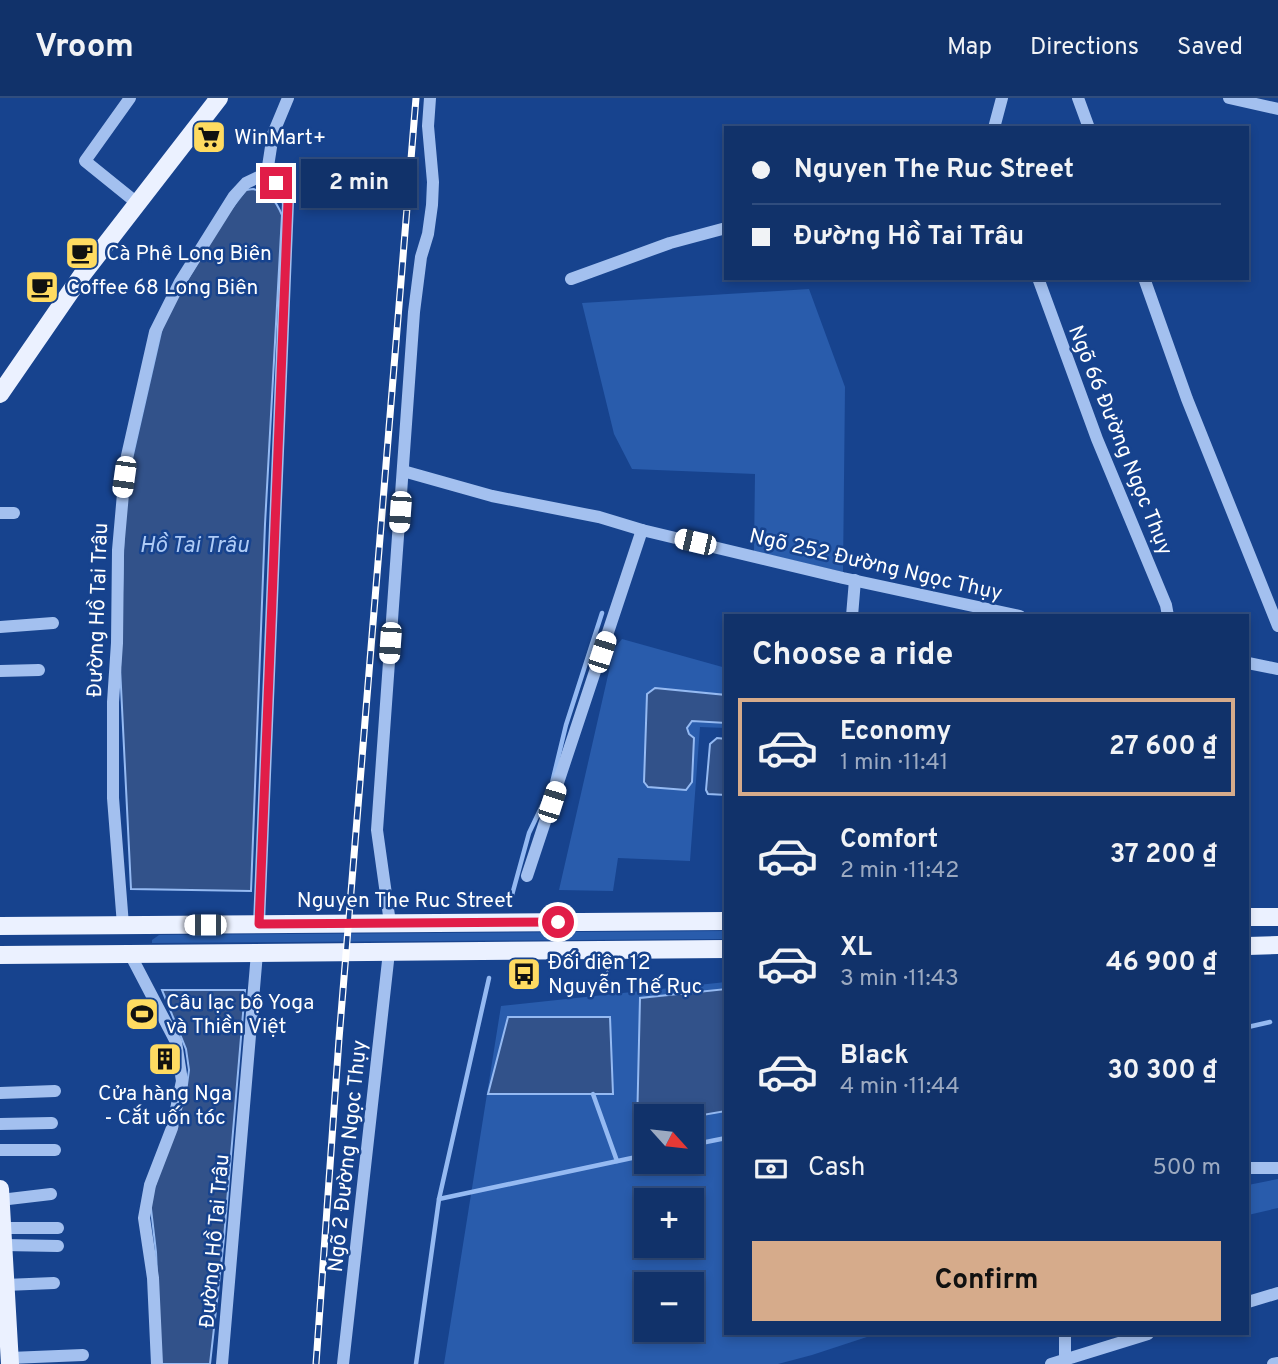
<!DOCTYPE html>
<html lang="en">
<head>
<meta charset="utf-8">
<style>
	:root { --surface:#11326a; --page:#1a3a70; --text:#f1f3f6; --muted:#9caac1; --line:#304d7e; --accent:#d6ab8b }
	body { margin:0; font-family:Overpass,sans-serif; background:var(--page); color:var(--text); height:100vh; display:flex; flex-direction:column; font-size:26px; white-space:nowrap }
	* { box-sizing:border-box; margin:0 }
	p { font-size:23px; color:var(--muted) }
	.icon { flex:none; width:38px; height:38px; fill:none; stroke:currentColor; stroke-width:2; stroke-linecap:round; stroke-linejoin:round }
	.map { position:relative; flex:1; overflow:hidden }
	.details { position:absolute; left:724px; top:516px; width:525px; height:721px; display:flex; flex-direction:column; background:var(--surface); border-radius:0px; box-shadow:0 4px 10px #0003,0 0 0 2px var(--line) }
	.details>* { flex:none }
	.guide { position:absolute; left:724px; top:28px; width:525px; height:154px; border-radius:0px; box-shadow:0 4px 10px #0003,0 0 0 2px var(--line); display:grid; align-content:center; height:154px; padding:0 28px; background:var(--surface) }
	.needle { width:46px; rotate:117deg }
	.buttons { position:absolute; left:634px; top:1006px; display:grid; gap:14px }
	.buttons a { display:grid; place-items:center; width:70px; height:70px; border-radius:0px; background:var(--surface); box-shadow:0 4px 10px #0003,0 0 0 2px var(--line); font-size:35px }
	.end { position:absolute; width:32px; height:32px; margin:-16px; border:9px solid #e11d48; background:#fff; box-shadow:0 0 0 4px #fff }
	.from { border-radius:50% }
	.bubble { position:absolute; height:49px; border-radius:0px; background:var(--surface); box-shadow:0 4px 10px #0003,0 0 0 2px var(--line); font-size:23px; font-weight:700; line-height:49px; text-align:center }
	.car { position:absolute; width:21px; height:42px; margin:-21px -10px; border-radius:9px; box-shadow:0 0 5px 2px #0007; background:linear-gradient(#fff 24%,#345 0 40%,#fff 0 76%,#345 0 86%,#fff 0) }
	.guide b { display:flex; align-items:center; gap:24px; height:66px; font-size:26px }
	.guide b+b { border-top:2px solid var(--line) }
	.guide i { width:18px; height:18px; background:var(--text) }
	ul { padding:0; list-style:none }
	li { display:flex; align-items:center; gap:21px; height:98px; margin:0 14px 10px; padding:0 14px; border:4px solid transparent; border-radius:0px }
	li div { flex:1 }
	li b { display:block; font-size:26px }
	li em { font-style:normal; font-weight:700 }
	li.on { border-color:var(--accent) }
	li>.icon { width:63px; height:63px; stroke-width:1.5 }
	h2 { padding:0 28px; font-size:32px; line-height:84px }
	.pay { display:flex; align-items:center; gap:18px; height:77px; padding:0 28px; font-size:26px }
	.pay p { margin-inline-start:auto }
	.cta { display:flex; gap:14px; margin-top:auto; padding:14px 28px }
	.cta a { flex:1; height:80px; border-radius:0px; background:var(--accent); color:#111; font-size:28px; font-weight:700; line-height:80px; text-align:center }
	header { display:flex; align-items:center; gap:42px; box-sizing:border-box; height:98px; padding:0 35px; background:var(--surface); border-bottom:2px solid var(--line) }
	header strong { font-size:33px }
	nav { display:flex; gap:38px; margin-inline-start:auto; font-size:24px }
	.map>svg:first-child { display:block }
	.green { fill:#295cac; fill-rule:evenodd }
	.water { fill:#32528a; stroke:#95baf2; stroke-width:2 }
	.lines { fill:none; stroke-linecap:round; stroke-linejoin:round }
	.stream { stroke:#95baf2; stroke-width:4.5 }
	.minor { stroke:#a3c0ef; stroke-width:12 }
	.major { stroke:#ebf1ff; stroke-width:18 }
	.rail-casing { stroke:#fff; stroke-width:7 }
	.rail { stroke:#17438e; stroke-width:4.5; stroke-dasharray:13; stroke-linecap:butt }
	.route { stroke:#e11d48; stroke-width:9 }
	.labels { text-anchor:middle; stroke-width:5; stroke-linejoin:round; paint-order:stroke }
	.poi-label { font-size:21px; fill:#fff; stroke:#17438e; text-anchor:start }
	.street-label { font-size:21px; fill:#fff; stroke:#17438e }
	.water-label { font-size:23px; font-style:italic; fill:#aecbf6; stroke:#17438e }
</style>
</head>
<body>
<header>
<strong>Vroom</strong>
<nav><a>Map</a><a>Directions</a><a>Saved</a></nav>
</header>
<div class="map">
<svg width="1278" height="1266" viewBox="0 0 1278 1266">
	<rect width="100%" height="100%" fill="#17438e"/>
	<!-- green -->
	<g class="green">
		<polygon points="809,191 845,289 843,474 754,453 755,376 632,371 614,336 582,205"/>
		<polygon points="622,541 726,570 726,630 700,629 690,763 618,760 613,793 559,792 614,551"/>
		<polygon points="726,833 726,841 152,845 152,842 159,837"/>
		<path d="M 726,884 L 726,1236 L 876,1236 L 812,1257 L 778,1266 L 444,1266 L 501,908 ZM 646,1018 L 691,1018 L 691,1064 L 646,1064 ZM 646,1102 L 691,1102 L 691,1148 L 646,1148 ZM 646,1186 L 691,1186 L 691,1232 L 646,1232 Z"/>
		<polygon points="1278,1081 1278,1110 1248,1117 1248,1087"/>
	</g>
	<!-- water -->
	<g class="water">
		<path d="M 253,91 C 270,95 275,101 282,117 L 265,426 L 251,793 L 131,791 L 120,569 L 124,421 L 127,383 L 164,221 L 222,123 L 246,92 Z"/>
		<polygon points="655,590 726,597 726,625 692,623 687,630 689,636 694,640 692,684 686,692 648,689 644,684 647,596"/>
		<polygon points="717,640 726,641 726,697 708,696 706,692 710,646"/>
		<polygon points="726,891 726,1013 691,1019 646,1018 646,1027 637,1029 640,900"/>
		<polygon points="162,892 245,892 224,1140 210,1266 161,1266 156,1154 150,1102 186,994 189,972 186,951"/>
		<polygon points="508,919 610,919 613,996 488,996"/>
	</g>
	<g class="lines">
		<!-- stream -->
		<g class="stream">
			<polyline points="552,685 566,627 602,515"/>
			<polyline points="512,797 529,735 549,693"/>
			<polyline points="1248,929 1270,924"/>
			<polyline points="593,996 617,1063"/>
			<polyline points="691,1047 726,1040"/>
			<polyline points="439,1101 646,1057"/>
			<polyline points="416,1266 439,1101 489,880"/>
		</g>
		<!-- minor -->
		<g class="minor">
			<polyline points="130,0 85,63 137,105"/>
			<polyline points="1078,0 1089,30"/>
			<polyline points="1229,0 1278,11"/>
			<polyline points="994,30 1002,0"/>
			<polyline points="267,75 273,36 288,0"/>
			<polyline points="1038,180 1097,341 1166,507 1168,518"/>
			<polyline points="1144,180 1187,301 1278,528"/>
			<polyline points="571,181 670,145 726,130"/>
			<polyline points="403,373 492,398 599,419 642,432 843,480 1020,518"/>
			<polyline points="0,415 14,415"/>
			<polyline points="852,518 855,482"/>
			<polyline points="0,529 53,525"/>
			<polyline points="1248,565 1278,571"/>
			<polyline points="0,573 39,572"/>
			<polyline points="527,778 642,432"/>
			<polyline points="390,825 377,732 414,214 421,159 428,136 432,107 433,84 428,28 430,0"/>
			<polyline points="259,826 288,104 276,85 267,75"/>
			<polyline points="123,827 113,700 113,604 117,545 118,452 126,362 155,234 180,184 234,98 246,85 267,75"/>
			<polyline points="130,856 176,944 182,983 172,1030 150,1087 144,1120 153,1180 157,1266"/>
			<polyline points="0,995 55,993"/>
			<polyline points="0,1026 52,1025"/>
			<polyline points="0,1052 55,1052"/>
			<polyline points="1248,1070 1278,1070"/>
			<polyline points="0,1102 51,1096"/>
			<polyline points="3,1130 58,1130"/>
			<polyline points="4,1147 58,1148"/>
			<polyline points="5,1187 54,1185"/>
			<polyline points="1248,1204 1278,1195"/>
			<polyline points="1065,1236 1065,1266"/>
			<polyline points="10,1260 83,1257"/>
			<polyline points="222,1266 257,855"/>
			<polyline points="343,1266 389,854"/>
			<polyline points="1051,1266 1148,1236"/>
			<polyline points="1273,1266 1278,1265"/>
		</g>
		<!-- major -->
		<g class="major">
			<polyline points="0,296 82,177 219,0"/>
			<polyline points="1248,819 1278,819"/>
			<polyline points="0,828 726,823"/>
			<polyline points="1248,848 1278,847"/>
			<polyline points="0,857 726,851"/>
			<polyline points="0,1091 10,1266"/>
		</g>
		<!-- rail casing -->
		<g class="rail-casing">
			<polyline id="rail" points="316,1266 339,941 416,0"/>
		</g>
		<!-- rail -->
		<use href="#rail" class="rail"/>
	</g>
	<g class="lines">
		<!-- route -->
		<polyline class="route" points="276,85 288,104 259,826 558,824"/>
	</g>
	<!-- icons -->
	<defs>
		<g id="supermarket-square" transform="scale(1.75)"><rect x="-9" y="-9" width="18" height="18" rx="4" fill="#ffdb61" stroke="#17438e"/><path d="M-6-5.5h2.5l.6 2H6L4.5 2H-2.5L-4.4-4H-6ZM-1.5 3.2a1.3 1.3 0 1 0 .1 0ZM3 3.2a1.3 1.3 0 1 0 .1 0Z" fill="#111"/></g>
		<g id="cafe-square" transform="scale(1.75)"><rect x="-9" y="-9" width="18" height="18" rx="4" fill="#ffdb61" stroke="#17438e"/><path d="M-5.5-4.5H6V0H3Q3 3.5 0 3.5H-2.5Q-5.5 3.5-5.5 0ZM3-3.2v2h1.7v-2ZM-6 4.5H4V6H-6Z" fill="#111"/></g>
		<g id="bus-square" transform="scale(1.75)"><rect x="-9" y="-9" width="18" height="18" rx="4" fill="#ffdb61" stroke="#17438e"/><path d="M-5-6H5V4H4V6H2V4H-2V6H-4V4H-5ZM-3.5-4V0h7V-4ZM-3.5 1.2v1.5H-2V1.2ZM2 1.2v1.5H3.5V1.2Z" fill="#111"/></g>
		<g id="stadium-square" transform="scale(1.75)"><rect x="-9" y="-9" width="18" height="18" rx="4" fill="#ffdb61" stroke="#17438e"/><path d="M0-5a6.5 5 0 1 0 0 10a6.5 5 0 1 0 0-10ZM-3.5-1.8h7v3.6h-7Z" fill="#111"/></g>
		<g id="building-square" transform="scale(1.75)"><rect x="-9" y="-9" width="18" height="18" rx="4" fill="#ffdb61" stroke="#17438e"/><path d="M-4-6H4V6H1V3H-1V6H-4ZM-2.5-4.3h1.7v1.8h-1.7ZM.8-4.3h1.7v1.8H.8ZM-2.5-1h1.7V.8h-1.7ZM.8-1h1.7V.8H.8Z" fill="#111"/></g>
	</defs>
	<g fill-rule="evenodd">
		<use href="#supermarket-square" x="209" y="39"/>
		<use href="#cafe-square" x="82" y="155"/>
		<use href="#cafe-square" x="42" y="189"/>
		<use href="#bus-square" x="524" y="876"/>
		<use href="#stadium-square" x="142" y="916"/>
		<use href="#building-square" x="165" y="961"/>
	</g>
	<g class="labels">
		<!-- poi labels -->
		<g class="poi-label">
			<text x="234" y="46">WinMart+</text>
			<text x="106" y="162">Cà Phê Long Biên</text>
			<text x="66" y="196">Coffee 68 Long Biên</text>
			<text x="548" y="871">Đối diện 12<tspan x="548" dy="24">Nguyễn Thế Rục</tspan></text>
			<text x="166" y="911">Câu lạc bộ Yoga<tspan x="166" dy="24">và Thiền Việt</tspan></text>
			<text x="165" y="1002" text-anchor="middle">Cửa hàng Nga<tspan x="165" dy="24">- Cắt uốn tóc</tspan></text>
		</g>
		<!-- street labels -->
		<g class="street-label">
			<text transform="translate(1121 342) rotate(68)" y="7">Ngõ 66 Đường Ngọc Thụy</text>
			<text transform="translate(876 466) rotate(13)" y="7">Ngõ 252 Đường Ngọc Thụy</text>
			<text transform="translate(97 512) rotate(-88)" y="7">Đường Hồ Tai Trâu</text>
			<text x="405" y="809">Nguyen The Ruc Street</text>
			<text transform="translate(347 1058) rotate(-84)" y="7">Ngõ 2 Đường Ngọc Thụy</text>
			<text transform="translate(214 1143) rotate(-85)" y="7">Đường Hồ Tai Trâu</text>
		</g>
		<!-- water labels -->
		<g class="water-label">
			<text x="194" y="454">Hồ Tai Trâu</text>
		</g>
	</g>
</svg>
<div class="buttons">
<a><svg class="needle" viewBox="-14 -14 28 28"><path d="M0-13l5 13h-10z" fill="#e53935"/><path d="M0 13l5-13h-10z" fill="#9caac1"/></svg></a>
<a>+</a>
<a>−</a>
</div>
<i class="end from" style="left:558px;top:824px"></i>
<i class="end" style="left:276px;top:85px"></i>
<div class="bubble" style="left:301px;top:61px;width:116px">2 min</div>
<i class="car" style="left:124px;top:379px;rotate:188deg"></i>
<i class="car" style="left:400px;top:414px;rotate:184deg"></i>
<i class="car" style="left:695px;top:444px;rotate:283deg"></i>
<i class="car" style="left:390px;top:545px;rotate:184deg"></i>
<i class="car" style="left:602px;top:554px;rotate:18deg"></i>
<i class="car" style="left:552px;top:704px;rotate:18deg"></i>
<i class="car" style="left:205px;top:827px;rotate:270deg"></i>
<div class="guide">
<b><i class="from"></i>Nguyen The Ruc Street</b>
<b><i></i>Đường Hồ Tai Trâu</b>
</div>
<section class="details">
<h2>Choose a ride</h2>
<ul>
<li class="on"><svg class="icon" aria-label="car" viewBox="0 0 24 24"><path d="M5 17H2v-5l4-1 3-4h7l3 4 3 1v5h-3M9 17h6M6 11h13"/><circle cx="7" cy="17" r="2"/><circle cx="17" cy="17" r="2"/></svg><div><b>Economy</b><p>1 min · 11:41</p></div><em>27 600 ₫</em></li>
<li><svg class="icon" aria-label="car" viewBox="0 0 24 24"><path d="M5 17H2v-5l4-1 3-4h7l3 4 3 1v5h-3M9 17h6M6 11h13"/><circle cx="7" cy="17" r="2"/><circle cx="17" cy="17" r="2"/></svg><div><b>Comfort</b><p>2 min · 11:42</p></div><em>37 200 ₫</em></li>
<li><svg class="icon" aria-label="car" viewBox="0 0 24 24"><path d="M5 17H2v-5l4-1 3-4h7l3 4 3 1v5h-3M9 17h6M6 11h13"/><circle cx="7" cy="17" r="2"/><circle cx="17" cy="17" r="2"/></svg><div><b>XL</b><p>3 min · 11:43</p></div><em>46 900 ₫</em></li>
<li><svg class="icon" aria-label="car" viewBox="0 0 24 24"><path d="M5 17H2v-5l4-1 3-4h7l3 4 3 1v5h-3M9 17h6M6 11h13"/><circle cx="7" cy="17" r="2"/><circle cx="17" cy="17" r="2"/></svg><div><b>Black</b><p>4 min · 11:44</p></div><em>30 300 ₫</em></li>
</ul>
<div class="pay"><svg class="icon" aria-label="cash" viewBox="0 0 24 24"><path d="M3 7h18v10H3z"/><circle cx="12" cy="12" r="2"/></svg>Cash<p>500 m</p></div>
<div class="cta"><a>Confirm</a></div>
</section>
</div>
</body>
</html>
